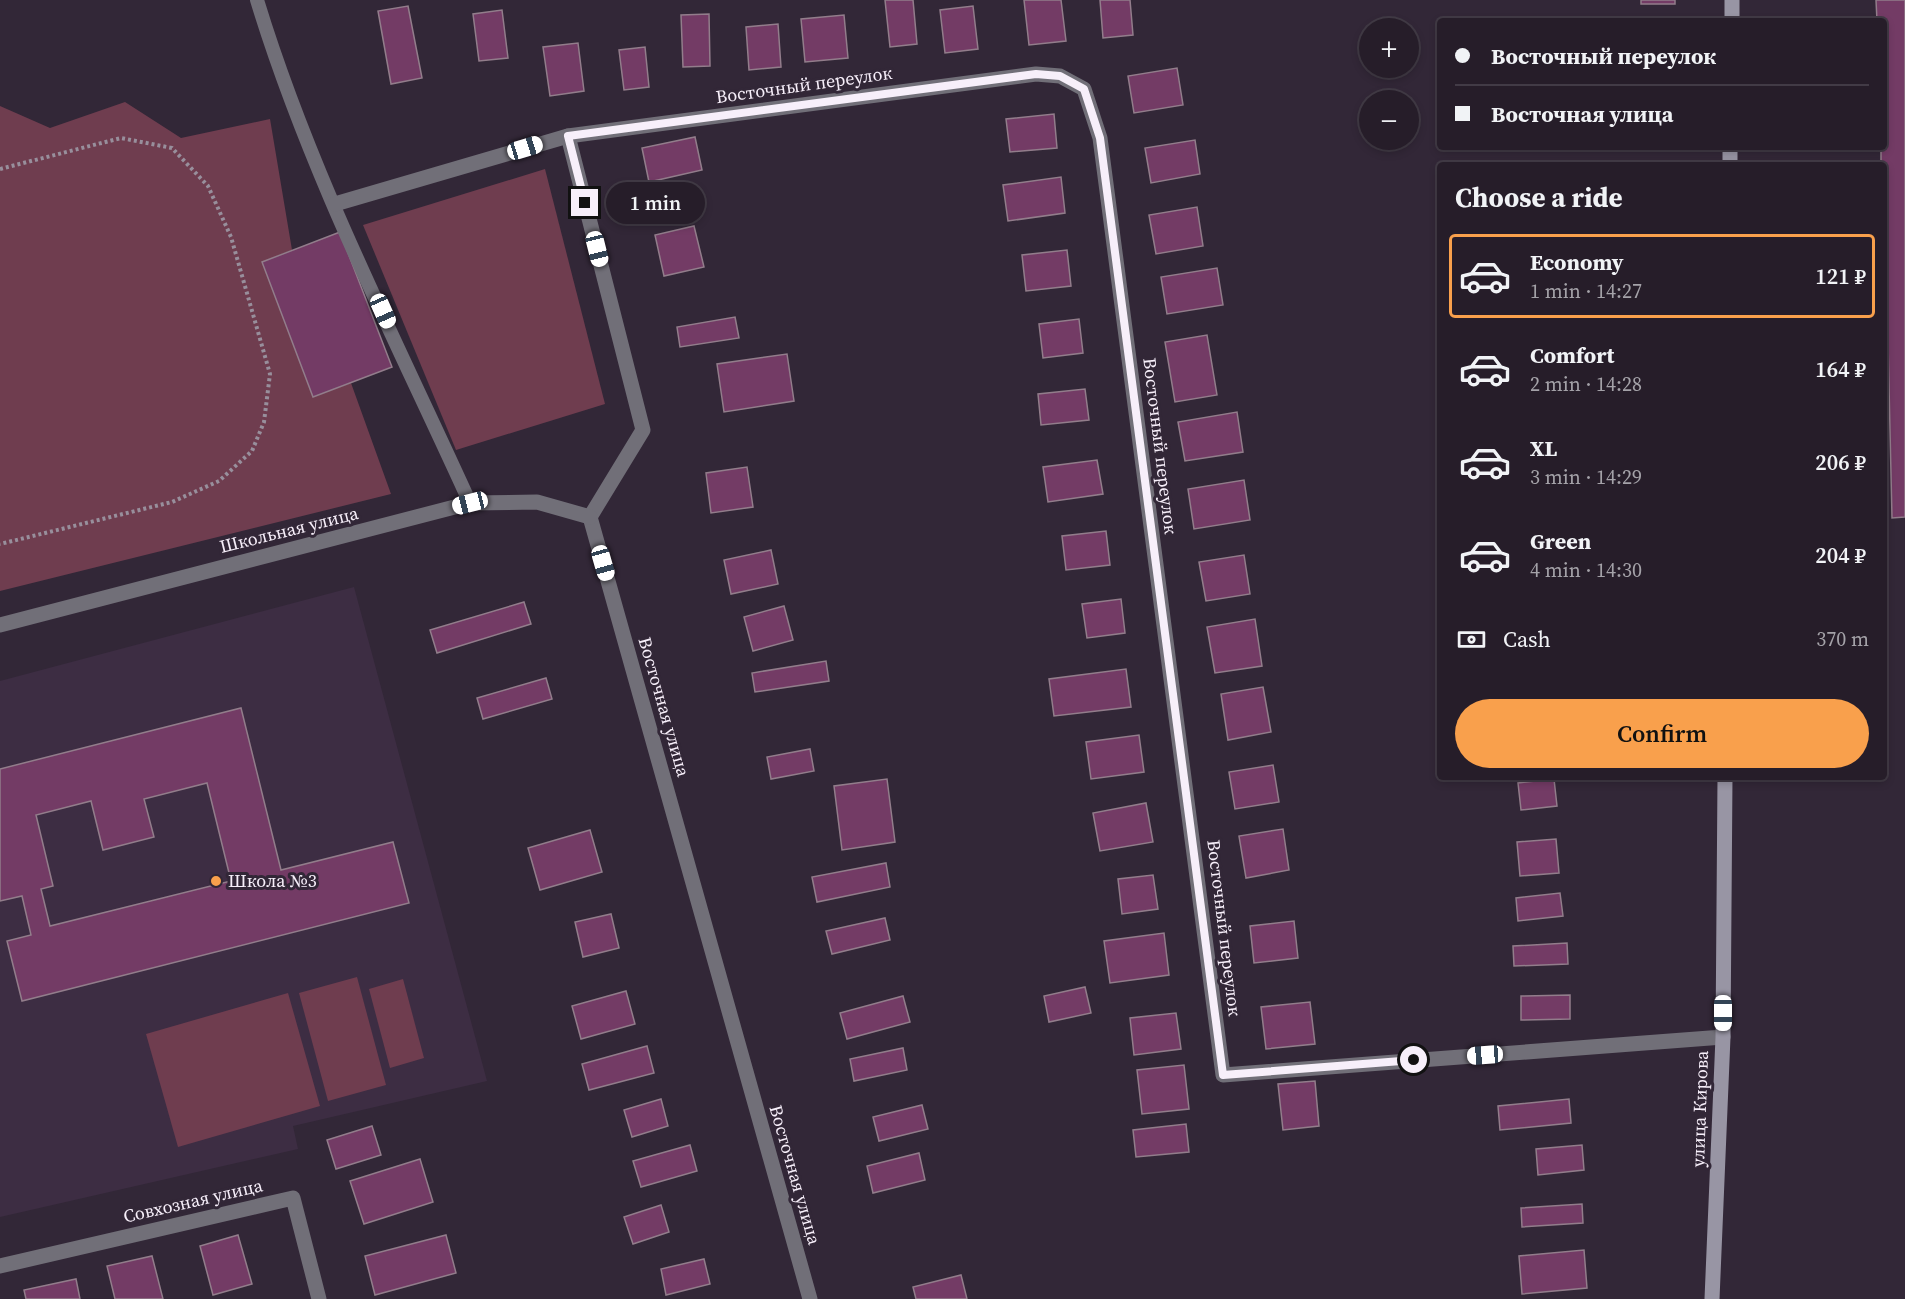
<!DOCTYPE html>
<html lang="en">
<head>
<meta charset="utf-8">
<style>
	:root { --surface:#261d29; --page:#322a35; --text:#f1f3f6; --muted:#a4a2a8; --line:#423b46; --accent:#f9a04c }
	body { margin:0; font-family:"Source Serif 4",serif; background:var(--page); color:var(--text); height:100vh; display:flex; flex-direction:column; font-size:22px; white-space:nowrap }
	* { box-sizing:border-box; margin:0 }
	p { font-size:20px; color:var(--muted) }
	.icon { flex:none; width:33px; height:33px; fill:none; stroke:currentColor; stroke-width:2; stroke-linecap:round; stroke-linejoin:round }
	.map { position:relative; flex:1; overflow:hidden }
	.sheet { position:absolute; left:1437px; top:162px; width:450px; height:618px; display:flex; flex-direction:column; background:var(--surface); border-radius:6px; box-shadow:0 3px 9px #0003,0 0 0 2px var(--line) }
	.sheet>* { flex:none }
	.guide { position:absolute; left:1437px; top:18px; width:450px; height:132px; border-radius:6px; box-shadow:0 3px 9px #0003,0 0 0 2px var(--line); display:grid; align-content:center; height:132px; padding:0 18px; background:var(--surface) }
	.tools { position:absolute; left:1359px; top:18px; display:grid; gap:12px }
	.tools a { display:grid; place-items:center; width:60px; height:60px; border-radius:50%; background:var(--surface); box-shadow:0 3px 9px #0003,0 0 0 2px var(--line); font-size:30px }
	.end { position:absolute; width:27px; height:27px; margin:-14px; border:8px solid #f7effa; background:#111; box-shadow:0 0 0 3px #111 }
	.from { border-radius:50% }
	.bubble { position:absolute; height:42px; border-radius:21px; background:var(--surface); box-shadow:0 3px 9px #0003,0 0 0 2px var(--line); font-size:20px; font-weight:600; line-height:42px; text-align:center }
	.car { position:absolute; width:18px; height:36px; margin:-18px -9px; border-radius:8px; box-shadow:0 0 4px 2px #0007; background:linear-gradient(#fff 24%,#345 0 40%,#fff 0 76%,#345 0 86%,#fff 0) }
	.guide b { display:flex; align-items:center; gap:21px; height:57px; font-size:22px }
	.guide b+b { border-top:2px solid var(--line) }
	.guide i { width:15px; height:15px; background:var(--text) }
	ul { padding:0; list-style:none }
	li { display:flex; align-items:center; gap:18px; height:84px; margin:0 12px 9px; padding:0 6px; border:3px solid transparent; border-radius:6px }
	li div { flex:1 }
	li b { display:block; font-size:22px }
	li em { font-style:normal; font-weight:600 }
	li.active { border-color:var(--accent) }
	li>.icon { width:54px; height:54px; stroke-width:1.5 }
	h2 { padding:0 18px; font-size:27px; line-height:72px }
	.pay { display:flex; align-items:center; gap:15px; height:66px; padding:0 18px; font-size:22px }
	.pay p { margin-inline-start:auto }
	.button { display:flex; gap:12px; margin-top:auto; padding:12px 18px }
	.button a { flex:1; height:69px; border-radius:36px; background:var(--accent); color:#111; font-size:24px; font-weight:600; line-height:69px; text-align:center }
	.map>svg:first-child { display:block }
	.built { fill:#3d2d43 }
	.green { fill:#6f3d4f }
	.building { fill:#733b65; stroke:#927d8b; stroke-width:1.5; fill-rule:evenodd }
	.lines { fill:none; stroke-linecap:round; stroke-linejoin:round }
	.path { stroke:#988f9c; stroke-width:4; stroke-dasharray:3 3; stroke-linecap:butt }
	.lane { stroke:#716f78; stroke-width:14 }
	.street { stroke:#716f78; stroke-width:15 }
	.secondary { stroke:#9895a4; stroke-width:15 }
	.route { stroke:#f7effa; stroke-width:8 }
	.poi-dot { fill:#f9a04c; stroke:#322737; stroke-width:2 }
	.labels { text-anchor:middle; stroke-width:6; stroke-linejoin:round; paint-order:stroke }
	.street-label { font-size:18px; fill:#f7effa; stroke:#322737 }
	.poi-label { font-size:18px; fill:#f7effa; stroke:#322737; text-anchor:start }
</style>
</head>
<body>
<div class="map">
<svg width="1905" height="1299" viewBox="0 0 1905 1299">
	<rect width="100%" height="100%" fill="#322737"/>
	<!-- built -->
	<polygon class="built" points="354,587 487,1081 293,1126 298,1149 0,1217 0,681"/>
	<!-- green -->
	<g class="green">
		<polygon points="125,102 181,138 270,119 292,250 262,262 313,397 351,383 391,494 0,591 0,106 50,128"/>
		<polygon points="545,169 605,404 456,450 363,225"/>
		<polygon points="357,977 386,1085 328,1101 299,993"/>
		<polygon points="403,979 424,1058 390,1068 369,989"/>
		<polygon points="288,993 320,1106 178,1147 146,1034"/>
	</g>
	<!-- building -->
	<g class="building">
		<polygon points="885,0 913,0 917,44 890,47"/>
		<polygon points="1024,0 1061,0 1066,41 1029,45"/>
		<polygon points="1100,0 1130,0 1133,35 1103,38"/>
		<rect x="1641" y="0" width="34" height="4"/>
		<polygon points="1876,0 1905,0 1905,517 1892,518 1884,165 1881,165 1881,147 1884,147 1884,21 1877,21"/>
		<polygon points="408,6 422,78 391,84 378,11"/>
		<polygon points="973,6 978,49 945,53 940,10"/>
		<polygon points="502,10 508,58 479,61 473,14"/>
		<polygon points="709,14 710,66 683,67 681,15"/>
		<polygon points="844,15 848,58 805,62 801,19"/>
		<polygon points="778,24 781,67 749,70 746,27"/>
		<polygon points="578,43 584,91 550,96 543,47"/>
		<polygon points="645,47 649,87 624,90 619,50"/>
		<polygon points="1177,68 1183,105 1134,113 1128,76"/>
		<polygon points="1054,114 1057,148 1010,152 1006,119"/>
		<polygon points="695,137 702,170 649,182 642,148"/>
		<polygon points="1195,140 1200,174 1151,183 1145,148"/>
		<polygon points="1061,177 1065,213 1008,221 1003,185"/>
		<polygon points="1197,207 1203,246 1156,254 1149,215"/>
		<polygon points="694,226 704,267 664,276 655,235"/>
		<polygon points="340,232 392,367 313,397 262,262"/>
		<polygon points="1067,250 1071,286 1026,291 1022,255"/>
		<polygon points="1217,268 1223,305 1167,314 1161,277"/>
		<polygon points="735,317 739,338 680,347 677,327"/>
		<polygon points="1079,319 1083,353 1043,358 1039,324"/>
		<polygon points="1207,335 1217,395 1175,402 1165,342"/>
		<polygon points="787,354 794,401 724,412 717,364"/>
		<polygon points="1085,389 1089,420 1041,425 1038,394"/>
		<polygon points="1237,412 1243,452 1185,461 1178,422"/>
		<polygon points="1097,460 1103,494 1048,502 1043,467"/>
		<polygon points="747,467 753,507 711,513 706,473"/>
		<polygon points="1244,480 1250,520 1194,529 1188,489"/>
		<polygon points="1106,531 1110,565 1066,570 1062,536"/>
		<polygon points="771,550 778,584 731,594 724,560"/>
		<polygon points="1244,555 1250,594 1206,601 1199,562"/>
		<polygon points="1121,599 1125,633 1087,638 1082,604"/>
		<polygon points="524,602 531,624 437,653 430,630"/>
		<polygon points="784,606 793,640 753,651 744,617"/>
		<polygon points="1255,619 1262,666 1215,673 1207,627"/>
		<polygon points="826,661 829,681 755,692 752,673"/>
		<polygon points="1126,669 1131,707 1054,716 1049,679"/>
		<polygon points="546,678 552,699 483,719 477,698"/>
		<polygon points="1263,687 1271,732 1228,740 1221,694"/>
		<path d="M 241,708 L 281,870 L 393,842 L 409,903 L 22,1001 L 7,941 L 31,935 L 22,896 L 0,901 L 0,769 ZM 207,783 L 231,881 L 50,926 L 41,889 L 53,886 L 36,815 L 91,801 L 103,850 L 154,837 L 144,799 Z"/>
		<polygon points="1139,735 1144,772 1091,779 1086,742"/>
		<polygon points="810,749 814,771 771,779 767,757"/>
		<polygon points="1273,765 1279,802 1235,809 1229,772"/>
		<polygon points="887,779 895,842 842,850 834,786"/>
		<polygon points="1554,779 1557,806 1521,810 1518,783"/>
		<polygon points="1146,803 1153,842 1100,851 1093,813"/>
		<polygon points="1283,829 1289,870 1246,878 1239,836"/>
		<polygon points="590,830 602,872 540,890 528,848"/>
		<polygon points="1556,839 1559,873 1520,876 1517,842"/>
		<polygon points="886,863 890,887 817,902 812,877"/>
		<polygon points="1153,875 1158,909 1122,914 1118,879"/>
		<polygon points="1560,893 1563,916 1518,921 1516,898"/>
		<polygon points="611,914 619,948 583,957 575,922"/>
		<polygon points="885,918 890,940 832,954 826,931"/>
		<polygon points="1294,921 1298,958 1254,963 1250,926"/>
		<polygon points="1164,933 1169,975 1110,983 1104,941"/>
		<polygon points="1567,943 1568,964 1514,966 1513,946"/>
		<polygon points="1085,987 1091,1013 1049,1022 1044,996"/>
		<polygon points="626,991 635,1024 581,1039 572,1006"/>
		<polygon points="1570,995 1570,1019 1521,1020 1521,996"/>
		<polygon points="903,996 910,1022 847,1039 840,1013"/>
		<polygon points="1310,1002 1315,1044 1266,1049 1261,1007"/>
		<polygon points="1176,1013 1181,1049 1134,1055 1130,1018"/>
		<polygon points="647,1046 654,1073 589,1090 582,1064"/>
		<polygon points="903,1048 907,1070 854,1081 850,1059"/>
		<polygon points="1184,1065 1189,1109 1142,1114 1137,1070"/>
		<polygon points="1315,1081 1319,1126 1283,1130 1278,1084"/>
		<polygon points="661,1099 668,1126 632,1137 624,1110"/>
		<polygon points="1569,1099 1571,1123 1500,1130 1498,1106"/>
		<polygon points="922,1105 928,1129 879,1141 873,1117"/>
		<polygon points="1186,1124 1189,1152 1136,1157 1133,1130"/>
		<polygon points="372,1126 381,1155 336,1169 327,1140"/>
		<polygon points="690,1145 697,1171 641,1187 633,1161"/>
		<polygon points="1582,1145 1584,1170 1538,1175 1536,1149"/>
		<polygon points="919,1153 925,1180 873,1193 867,1166"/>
		<polygon points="420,1159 433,1202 364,1224 350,1181"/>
		<polygon points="1582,1204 1583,1223 1522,1227 1521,1208"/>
		<polygon points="661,1205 669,1232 633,1244 624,1217"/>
		<polygon points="238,1235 252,1284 213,1295 200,1246"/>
		<polygon points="446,1235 456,1273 375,1295 365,1256"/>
		<polygon points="1584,1250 1587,1288 1522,1294 1519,1256"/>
		<polygon points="152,1256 163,1299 115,1299 107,1266"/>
		<polygon points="704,1259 710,1284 666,1295 661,1269"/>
		<polygon points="961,1275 967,1299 916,1299 913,1287"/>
		<polygon points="76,1279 80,1299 26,1299 24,1290"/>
	</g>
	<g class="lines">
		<!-- path -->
		<polyline class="path" points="0,169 121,138 172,148 208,186 231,237 270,374 264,422 252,451 219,481 172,502 0,544"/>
		<!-- lane -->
		<path class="lane" d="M 257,0 C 310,174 395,338 470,503"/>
		<!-- street -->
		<g class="street">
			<polyline points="568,136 643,430 590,517 810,1299"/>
			<polyline points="335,204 568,136 1036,74 1060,76 1084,89 1100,138 1223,1075 1723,1037"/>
			<polyline points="0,625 470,503 537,502 590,517"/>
			<polyline points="0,1266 293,1198 319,1299"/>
		</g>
		<!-- secondary -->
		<g class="secondary">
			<polyline points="1732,21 1732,0"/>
			<polyline points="1730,165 1730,147"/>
			<polyline points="1712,1299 1723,1037 1725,777"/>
		</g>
	</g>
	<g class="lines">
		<!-- route -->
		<polyline class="route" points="585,203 568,136 1036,74 1060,76 1084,89 1100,138 1223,1075 1414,1060"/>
	</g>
	<!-- markers -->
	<circle class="poi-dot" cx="216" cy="881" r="6"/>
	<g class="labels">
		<!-- street labels -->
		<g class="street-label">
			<text transform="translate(804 85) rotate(-8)" y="6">Восточный переулок</text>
			<text transform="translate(1160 446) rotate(83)" y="6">Восточный переулок</text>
			<text transform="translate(289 530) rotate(-14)" y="6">Школьная улица</text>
			<text transform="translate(664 707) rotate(74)" y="6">Восточная улица</text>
			<text transform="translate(1224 928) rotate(83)" y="6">Восточный переулок</text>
			<text transform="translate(1700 1109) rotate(-88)" y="6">улица Кирова</text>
			<text transform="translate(795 1175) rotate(74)" y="6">Восточная улица</text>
			<text transform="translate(193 1201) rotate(-13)" y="6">Совхозная улица</text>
		</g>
		<!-- poi labels -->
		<g class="poi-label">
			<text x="228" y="887">Школа №3</text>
		</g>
	</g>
</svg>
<div class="tools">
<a>+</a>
<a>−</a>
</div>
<i class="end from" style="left:1414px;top:1060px"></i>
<i class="end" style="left:585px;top:203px"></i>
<div class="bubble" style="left:606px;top:182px;width:99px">1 min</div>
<i class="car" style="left:525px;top:148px;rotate:73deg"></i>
<i class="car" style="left:597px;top:249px;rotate:166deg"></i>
<i class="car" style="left:383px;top:311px;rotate:156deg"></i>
<i class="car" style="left:470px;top:503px;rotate:256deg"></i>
<i class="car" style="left:603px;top:563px;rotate:164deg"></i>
<i class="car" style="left:1723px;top:1013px;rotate:180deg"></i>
<i class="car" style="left:1485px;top:1055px;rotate:266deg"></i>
<div class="guide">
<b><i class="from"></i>Восточный переулок</b>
<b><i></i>Восточная улица</b>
</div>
<section class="sheet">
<h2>Choose a ride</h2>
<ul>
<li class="active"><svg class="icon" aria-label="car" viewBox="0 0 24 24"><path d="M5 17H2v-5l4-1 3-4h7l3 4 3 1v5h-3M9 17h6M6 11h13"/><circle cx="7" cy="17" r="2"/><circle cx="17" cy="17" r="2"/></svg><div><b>Economy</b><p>1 min · 14:27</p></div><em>121 ₽</em></li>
<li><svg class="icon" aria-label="car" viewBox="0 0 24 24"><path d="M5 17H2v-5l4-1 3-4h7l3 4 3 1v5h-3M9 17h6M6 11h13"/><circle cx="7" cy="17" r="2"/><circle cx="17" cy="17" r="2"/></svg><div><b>Comfort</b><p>2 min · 14:28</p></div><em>164 ₽</em></li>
<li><svg class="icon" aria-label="car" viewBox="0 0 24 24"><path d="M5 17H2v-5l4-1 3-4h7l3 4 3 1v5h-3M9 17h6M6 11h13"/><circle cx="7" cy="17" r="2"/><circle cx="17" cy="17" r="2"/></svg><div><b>XL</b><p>3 min · 14:29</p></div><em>206 ₽</em></li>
<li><svg class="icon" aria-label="car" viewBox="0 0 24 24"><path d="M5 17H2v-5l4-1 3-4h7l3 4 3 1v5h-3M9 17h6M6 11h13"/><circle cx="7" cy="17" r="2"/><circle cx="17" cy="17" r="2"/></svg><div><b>Green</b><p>4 min · 14:30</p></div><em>204 ₽</em></li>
</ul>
<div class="pay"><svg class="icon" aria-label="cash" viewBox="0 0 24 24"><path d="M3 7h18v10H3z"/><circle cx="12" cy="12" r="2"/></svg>Cash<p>370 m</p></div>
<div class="button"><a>Confirm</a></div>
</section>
</div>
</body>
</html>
